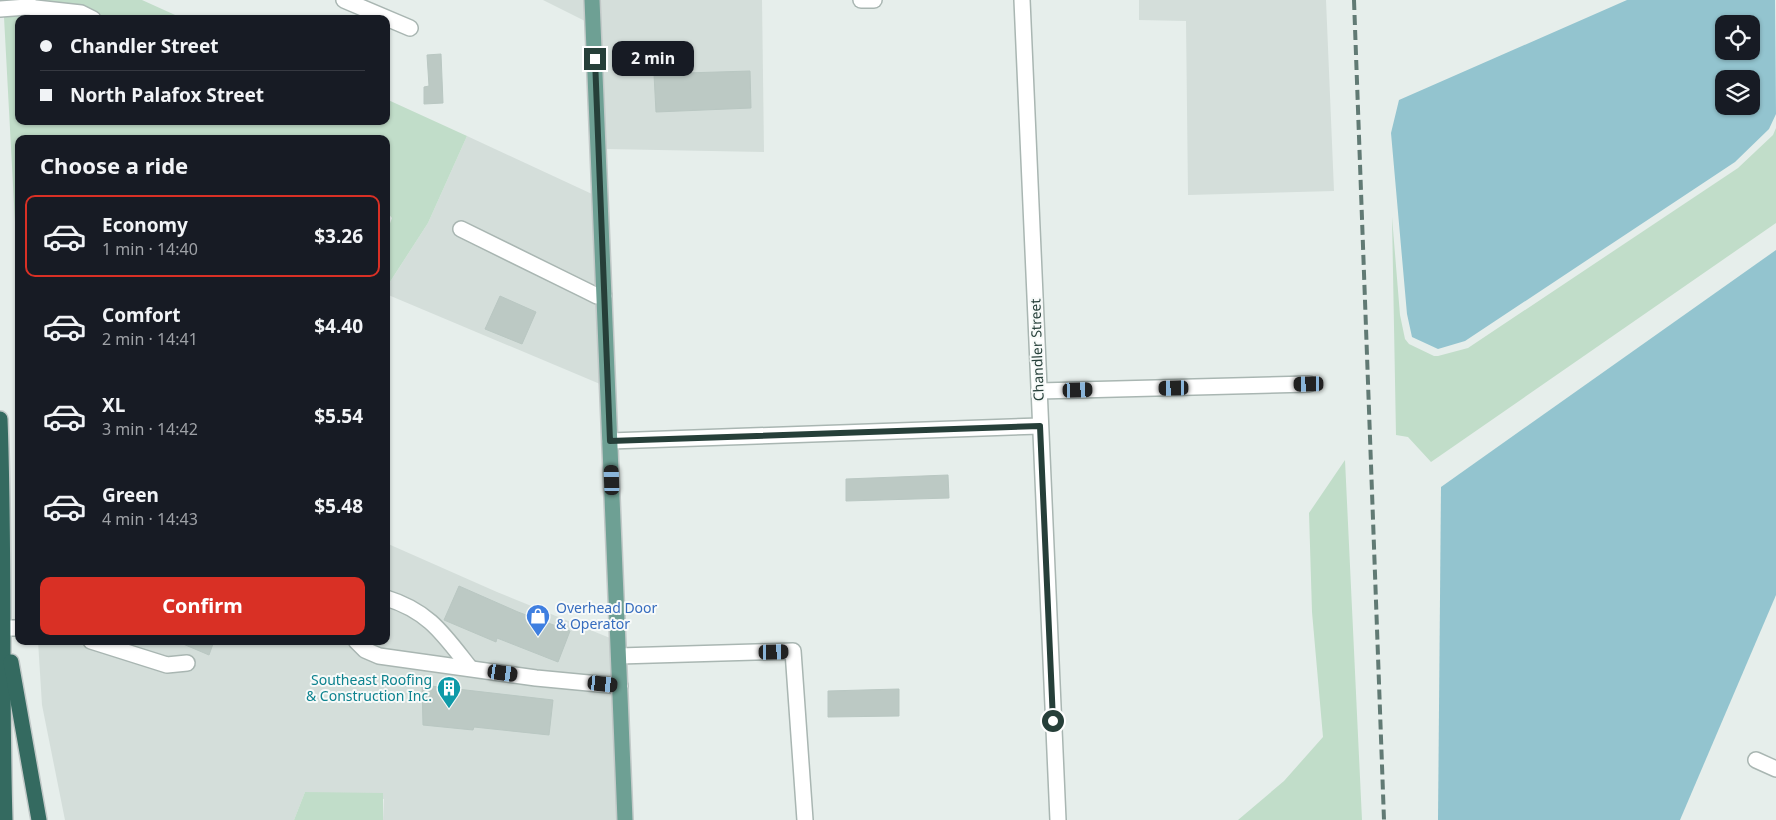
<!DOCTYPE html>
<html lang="en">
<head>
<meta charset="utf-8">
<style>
	:root { --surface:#171b24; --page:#20242c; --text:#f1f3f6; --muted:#9ea1a6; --line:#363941; --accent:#d93025 }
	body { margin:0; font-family:"Noto Sans",sans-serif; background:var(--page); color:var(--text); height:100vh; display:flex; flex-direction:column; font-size:19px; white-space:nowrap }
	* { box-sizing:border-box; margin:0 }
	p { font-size:16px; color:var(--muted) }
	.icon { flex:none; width:28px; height:28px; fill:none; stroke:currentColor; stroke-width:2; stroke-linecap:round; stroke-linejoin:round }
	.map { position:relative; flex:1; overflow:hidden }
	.panel { position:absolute; left:15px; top:135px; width:375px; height:510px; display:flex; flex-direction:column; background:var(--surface); border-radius:10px; box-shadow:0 1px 4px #0004 }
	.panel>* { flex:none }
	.hud { position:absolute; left:15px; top:15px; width:375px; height:110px; border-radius:10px; box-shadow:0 1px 4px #0004; display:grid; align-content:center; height:110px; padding:0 25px; background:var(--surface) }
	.fabs { position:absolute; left:1715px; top:15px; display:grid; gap:10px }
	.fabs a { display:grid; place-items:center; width:45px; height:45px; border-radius:10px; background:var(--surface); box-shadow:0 1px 4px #0004; font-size:25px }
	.end { position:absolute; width:22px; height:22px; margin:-11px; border:6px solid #263f39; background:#fff; box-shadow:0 0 0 2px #fff }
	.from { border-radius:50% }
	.bubble { position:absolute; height:35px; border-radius:10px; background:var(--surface); box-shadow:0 1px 4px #0004; font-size:16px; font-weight:700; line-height:35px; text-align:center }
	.car { position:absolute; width:15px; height:30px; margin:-15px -8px; border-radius:6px; box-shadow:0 0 4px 1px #0007; background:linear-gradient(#222 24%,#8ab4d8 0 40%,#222 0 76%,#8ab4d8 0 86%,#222 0) }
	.hud b { display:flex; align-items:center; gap:18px; height:48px; font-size:19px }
	.hud b+b { border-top:1px solid var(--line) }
	.hud i { width:12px; height:12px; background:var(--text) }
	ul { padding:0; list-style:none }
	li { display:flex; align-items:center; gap:15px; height:82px; margin:0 10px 8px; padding:0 15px; border:2px solid transparent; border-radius:10px }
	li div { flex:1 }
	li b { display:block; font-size:19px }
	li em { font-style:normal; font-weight:700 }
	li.on { border-color:var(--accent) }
	li>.icon { width:45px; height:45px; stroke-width:1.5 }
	h2 { padding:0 25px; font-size:22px; line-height:60px }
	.primary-button { display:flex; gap:10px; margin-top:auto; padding:10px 25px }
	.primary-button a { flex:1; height:58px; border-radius:10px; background:var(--accent); color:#fff; font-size:20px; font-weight:700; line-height:58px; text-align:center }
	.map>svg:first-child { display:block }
	.built { fill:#d4deda }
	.green { fill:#c1ddc9 }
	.water { fill:#93c4cf; fill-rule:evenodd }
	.building { fill:#bcc9c4; stroke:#b9c7c2 }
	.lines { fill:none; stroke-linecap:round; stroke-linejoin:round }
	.minor-casing { stroke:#a9b6b2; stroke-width:18 }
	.major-casing { stroke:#c2c9c8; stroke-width:18 }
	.highway-casing { stroke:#c2c9c8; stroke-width:18 }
	.minor { stroke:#fff; stroke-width:15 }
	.major { stroke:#6ea094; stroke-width:15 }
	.highway { stroke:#346a60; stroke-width:15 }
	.rail { stroke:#617a74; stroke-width:4; stroke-dasharray:10 5; stroke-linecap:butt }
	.route { stroke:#263f39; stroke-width:6 }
	.labels { text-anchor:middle; stroke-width:4; stroke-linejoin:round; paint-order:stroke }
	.street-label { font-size:14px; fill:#263f39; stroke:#f7faf9 }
	.shop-label { font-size:14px; fill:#366cbe; stroke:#f7faf9; text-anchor:start }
	.culture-label { font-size:14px; fill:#0d838f; stroke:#f7faf9; text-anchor:end }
</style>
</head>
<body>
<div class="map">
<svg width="1776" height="820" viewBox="0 0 1776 820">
	<rect width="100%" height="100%" fill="#e6eeeb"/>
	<!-- built -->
	<g class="built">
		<polygon points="543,0 584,0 585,21"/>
		<polygon points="600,0 762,0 764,152 606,149"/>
		<polygon points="1139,0 1326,0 1334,191 1188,195 1186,21 1139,20"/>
		<polygon points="467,136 592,194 600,384 386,294 388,285 428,223"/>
		<polygon points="386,543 497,592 610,638 617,820 383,820 384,799 305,792 294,820 65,820 42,705 38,641 386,641"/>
	</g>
	<!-- green -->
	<g class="green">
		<polygon points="36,0 142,0 184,19 19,19 19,121 386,121 386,99 467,136 428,223 386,288 386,234 392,218 386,211 386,139 19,139 19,297 4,17 26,16 34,9"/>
		<polygon points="1776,128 1776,223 1431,462 1408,437 1396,435 1392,217 1400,315 1405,339 1409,344 1434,356 1438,356 1468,348 1738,168 1773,135"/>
		<polygon points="1345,460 1362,820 1238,820 1284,781 1323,737 1312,612 1309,513"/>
		<polygon points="305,792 383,793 383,820 294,820"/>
	</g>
	<!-- water -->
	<g class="water">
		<path d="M 1627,0 L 1775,0 L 1776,114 L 1769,129 L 1735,162 L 1465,341 L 1438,349 L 1412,337 L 1407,314 L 1391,133 L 1399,100 ZM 1724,24 L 1751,24 L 1751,51 L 1724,51 ZM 1724,79 L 1751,79 L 1751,106 L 1724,106 Z"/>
		<polygon points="1776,250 1776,595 1680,820 1438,820 1441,487"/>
	</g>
	<!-- building -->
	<g class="building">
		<polygon points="441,54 443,103 424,104 424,87 429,86 427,55"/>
		<polygon points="750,71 751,108 656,112 654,74"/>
		<polygon points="500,296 536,312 522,344 485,329"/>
		<polygon points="948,475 949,498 846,501 846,479"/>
		<polygon points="459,586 518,612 570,631 558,662 497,638 496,642 444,620"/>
		<polygon points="176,641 214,641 209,655"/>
		<polygon points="422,685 553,700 549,735 474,727 473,730 423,725"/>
		<polygon points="899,689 899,716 828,717 828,691"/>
	</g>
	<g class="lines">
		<!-- minor casing -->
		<g class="minor-casing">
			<g id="minor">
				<polyline points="344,0 410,28"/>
				<polyline points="861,0 874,0"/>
				<polyline points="1022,0 1058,820"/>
				<polyline points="27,7 81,13 93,19"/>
				<polyline points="0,9 27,7 28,0"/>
				<polyline points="461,229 587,291 597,296 604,296"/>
				<polyline points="1039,391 1309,384"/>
				<polyline points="610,441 1040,426"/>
				<path d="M 386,598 C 429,611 444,635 470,668"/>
				<polyline points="4,628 19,628"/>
				<polyline points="91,641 167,665 187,663"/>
				<polyline points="356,641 365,650 379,656 536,678 620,686"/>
				<polyline points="619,656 793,651 805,820"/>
				<polyline points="1756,760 1776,769"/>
			</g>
		</g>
		<!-- major casing -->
		<g class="major-casing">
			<polyline id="major" points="592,0 625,820"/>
		</g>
		<!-- highway casing -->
		<g class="highway-casing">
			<g id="highway">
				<path d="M 0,419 C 5,553 1,687 5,820"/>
				<polyline points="11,662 39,820"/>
			</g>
		</g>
		<!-- minor -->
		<use href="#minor" class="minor"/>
		<!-- major -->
		<use href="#major" class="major"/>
		<!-- highway -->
		<use href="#highway" class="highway"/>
		<!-- rail -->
		<polyline class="rail" points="1354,0 1384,820"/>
	</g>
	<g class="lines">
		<!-- route -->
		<polyline class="route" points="595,59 610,441 1040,426 1053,721"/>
	</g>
	<!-- icons -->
	<defs>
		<g id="shop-pin" transform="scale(1.25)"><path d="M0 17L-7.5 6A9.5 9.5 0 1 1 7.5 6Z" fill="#3f7fe0" stroke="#f7faf9"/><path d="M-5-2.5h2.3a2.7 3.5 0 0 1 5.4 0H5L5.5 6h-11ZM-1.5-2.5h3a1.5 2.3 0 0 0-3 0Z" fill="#fff"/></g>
		<g id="building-pin" transform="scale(1.25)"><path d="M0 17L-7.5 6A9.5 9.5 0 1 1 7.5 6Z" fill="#0f9aa8" stroke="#f7faf9"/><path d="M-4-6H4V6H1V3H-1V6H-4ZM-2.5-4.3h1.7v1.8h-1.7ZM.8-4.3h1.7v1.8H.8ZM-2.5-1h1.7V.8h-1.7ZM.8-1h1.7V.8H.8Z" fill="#fff"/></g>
	</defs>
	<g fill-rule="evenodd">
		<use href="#shop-pin" x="538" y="616"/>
		<use href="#building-pin" x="449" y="688"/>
	</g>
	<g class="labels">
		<!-- street labels -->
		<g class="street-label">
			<text transform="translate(1037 350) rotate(-92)" y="5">Chandler Street</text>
		</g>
		<!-- shop labels -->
		<g class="shop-label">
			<text x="556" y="613">Overhead Door<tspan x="556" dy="16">&amp; Operator</tspan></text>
		</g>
		<!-- culture labels -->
		<g class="culture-label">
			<text x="432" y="685">Southeast Roofing<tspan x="432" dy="16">&amp; Construction Inc.</tspan></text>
		</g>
	</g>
</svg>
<div class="fabs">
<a><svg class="icon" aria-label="locate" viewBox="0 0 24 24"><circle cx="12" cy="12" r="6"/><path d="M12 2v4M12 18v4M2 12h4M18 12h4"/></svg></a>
<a><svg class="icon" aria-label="layers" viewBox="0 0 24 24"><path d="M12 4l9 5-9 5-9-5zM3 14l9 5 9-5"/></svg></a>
</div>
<i class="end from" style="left:1053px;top:721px"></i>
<i class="end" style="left:595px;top:59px"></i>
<div class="bubble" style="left:612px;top:41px;width:82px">2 min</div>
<i class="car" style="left:1309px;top:384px;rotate:269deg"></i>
<i class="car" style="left:1174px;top:388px;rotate:269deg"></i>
<i class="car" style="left:1078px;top:390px;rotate:88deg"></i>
<i class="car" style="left:612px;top:480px;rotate:358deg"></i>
<i class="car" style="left:774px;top:652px;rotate:89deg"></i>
<i class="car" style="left:503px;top:673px;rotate:98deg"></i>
<i class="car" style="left:603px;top:684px;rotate:96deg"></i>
<div class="hud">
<b><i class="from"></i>Chandler Street</b>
<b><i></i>North Palafox Street</b>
</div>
<section class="panel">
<h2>Choose a ride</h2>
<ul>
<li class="on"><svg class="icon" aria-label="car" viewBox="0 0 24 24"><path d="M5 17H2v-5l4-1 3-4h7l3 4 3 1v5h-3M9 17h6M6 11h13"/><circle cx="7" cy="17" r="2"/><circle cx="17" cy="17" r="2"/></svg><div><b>Economy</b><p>1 min · 14:40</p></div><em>$3.26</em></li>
<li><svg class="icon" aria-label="car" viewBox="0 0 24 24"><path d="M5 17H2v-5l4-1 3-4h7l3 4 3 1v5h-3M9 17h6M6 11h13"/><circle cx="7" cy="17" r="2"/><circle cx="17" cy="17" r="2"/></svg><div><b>Comfort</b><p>2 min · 14:41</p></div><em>$4.40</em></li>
<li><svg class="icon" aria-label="car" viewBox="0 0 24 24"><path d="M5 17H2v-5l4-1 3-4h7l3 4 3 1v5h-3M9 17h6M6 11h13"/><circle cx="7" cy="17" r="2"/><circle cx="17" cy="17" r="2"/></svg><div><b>XL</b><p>3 min · 14:42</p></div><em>$5.54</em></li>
<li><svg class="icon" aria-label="car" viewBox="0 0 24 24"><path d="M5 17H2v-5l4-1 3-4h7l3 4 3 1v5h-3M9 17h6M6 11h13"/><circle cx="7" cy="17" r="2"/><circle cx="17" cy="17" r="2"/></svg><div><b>Green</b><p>4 min · 14:43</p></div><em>$5.48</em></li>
</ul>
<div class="primary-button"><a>Confirm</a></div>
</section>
</div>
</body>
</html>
